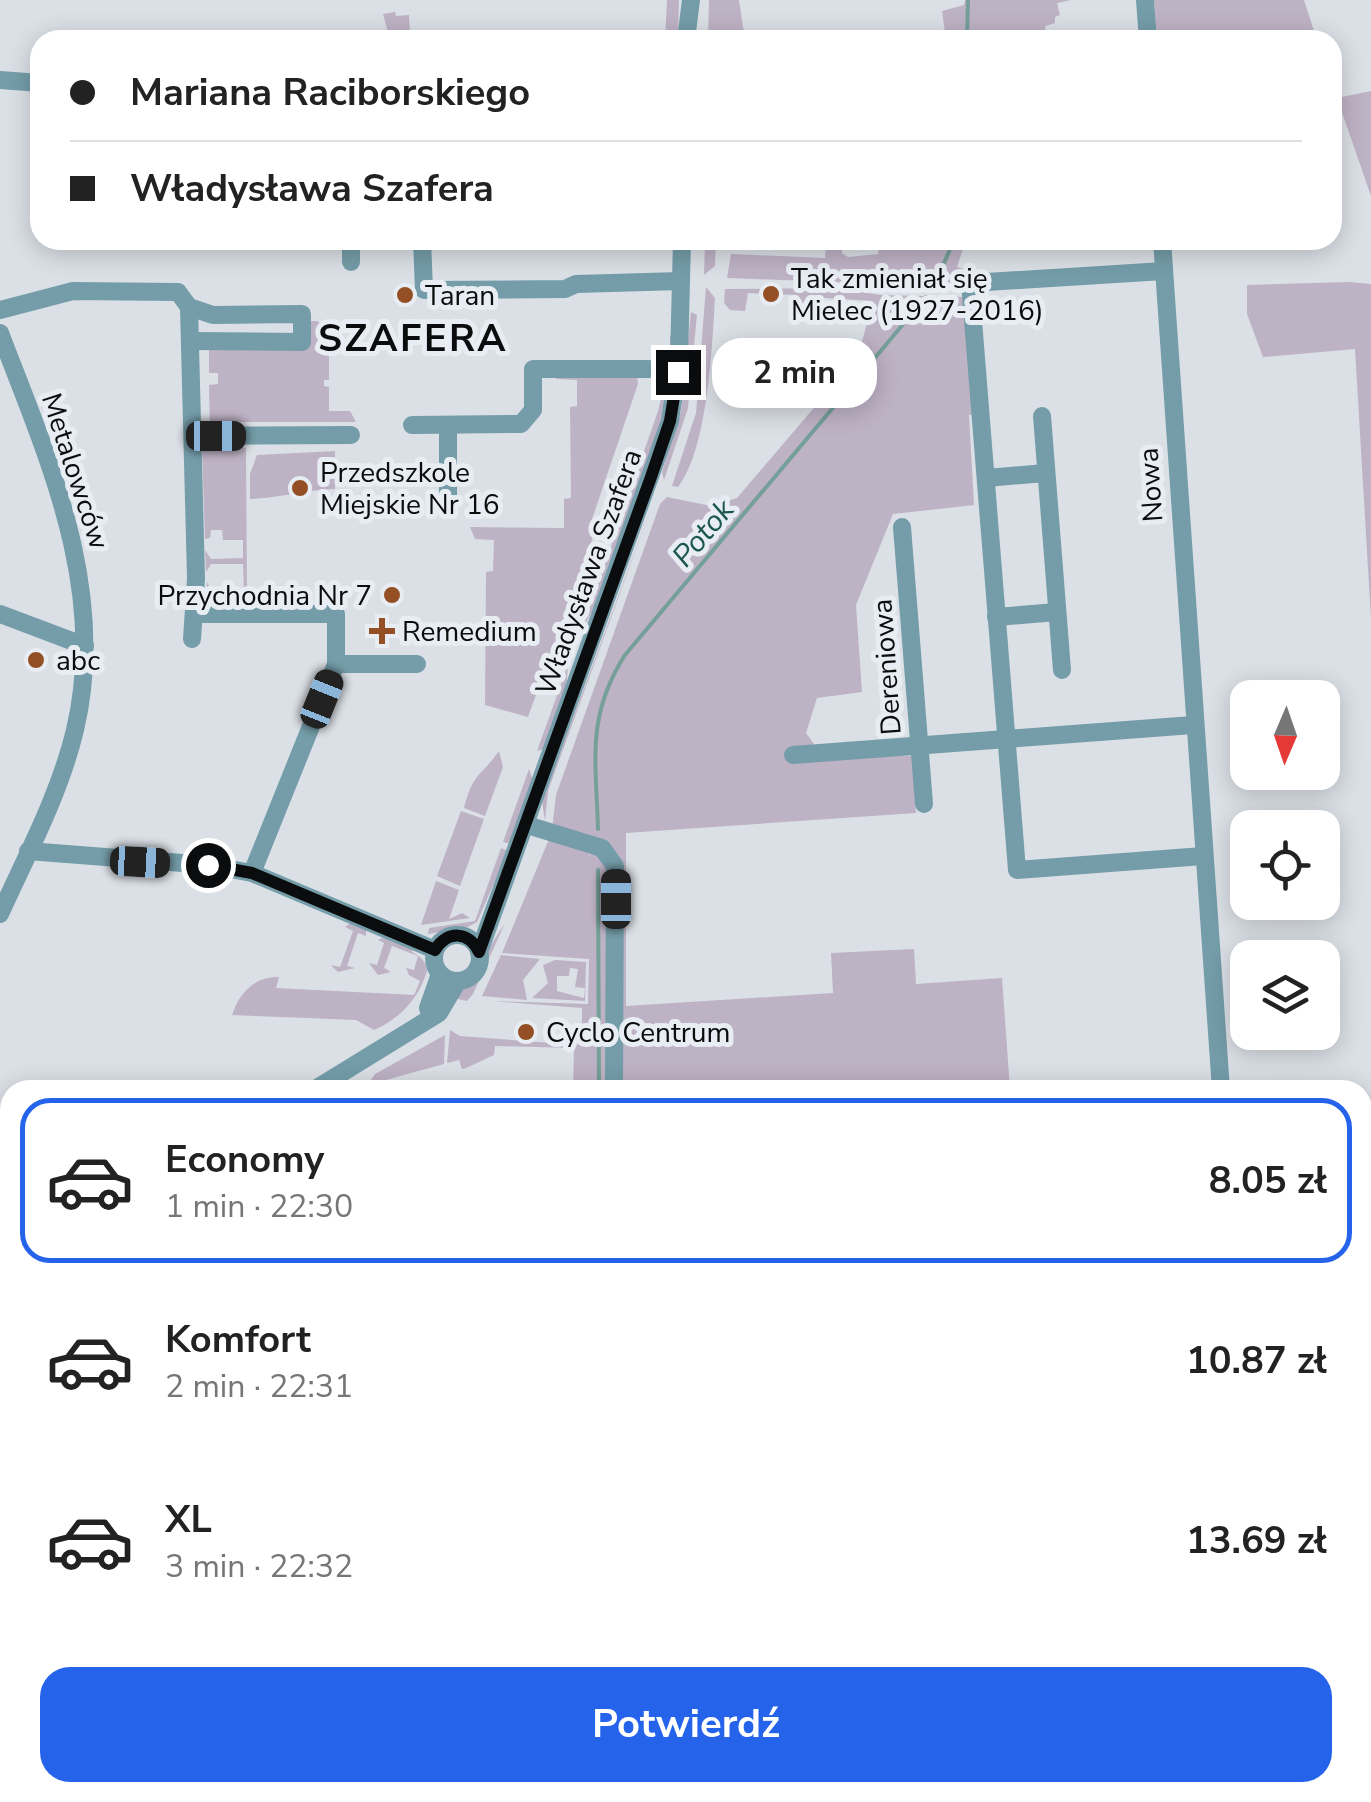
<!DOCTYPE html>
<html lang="pl">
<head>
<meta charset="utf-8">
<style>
	:root { --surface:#fff; --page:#f2f2f2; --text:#222; --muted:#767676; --line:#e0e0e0; --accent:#2563eb }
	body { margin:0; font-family:"Nunito Sans",sans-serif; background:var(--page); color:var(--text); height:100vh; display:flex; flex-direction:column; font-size:38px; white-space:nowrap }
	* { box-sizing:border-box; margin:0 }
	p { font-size:32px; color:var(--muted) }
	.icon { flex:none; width:55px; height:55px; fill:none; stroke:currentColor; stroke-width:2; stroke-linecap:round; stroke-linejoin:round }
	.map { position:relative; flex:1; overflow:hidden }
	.sheet { position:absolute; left:0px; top:1080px; width:1372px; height:722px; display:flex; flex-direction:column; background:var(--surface); border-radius:30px 30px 0 0; box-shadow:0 5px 25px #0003 }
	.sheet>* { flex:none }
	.hud { position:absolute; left:30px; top:30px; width:1312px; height:220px; border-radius:30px; box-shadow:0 5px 25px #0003; display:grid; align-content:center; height:220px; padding:0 40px; background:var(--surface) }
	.needle { width:65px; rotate:182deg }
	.controls { position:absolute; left:1230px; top:680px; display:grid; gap:20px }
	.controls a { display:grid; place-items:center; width:110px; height:110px; border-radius:20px; background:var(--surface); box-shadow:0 5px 25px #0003; font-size:50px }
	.end { position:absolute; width:45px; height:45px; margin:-22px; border:12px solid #0a0c0e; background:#fff; box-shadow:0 0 0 5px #fff }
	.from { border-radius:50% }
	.bubble { position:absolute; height:70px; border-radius:30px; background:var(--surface); box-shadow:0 5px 25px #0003; font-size:32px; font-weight:700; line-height:70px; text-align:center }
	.car { position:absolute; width:30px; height:60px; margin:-30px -15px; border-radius:12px; box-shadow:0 0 8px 2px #0007; background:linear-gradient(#222 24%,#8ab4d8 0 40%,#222 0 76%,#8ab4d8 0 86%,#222 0) }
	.hud b { display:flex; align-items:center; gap:35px; height:95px; font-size:38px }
	.hud b+b { border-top:2px solid var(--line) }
	.hud i { width:25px; height:25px; background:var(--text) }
	ul { padding:18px 0 0; list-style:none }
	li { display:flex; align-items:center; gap:30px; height:165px; margin:0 20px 15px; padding:0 20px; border:5px solid transparent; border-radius:30px }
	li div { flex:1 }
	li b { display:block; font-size:38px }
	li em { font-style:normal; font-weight:700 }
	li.on { border-color:var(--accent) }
	li>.icon { width:90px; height:90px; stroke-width:1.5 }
	.cta { display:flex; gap:20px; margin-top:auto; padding:20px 40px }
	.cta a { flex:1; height:115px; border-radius:30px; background:var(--accent); color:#fff; font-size:40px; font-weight:700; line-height:115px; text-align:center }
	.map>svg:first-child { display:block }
	.green { fill:#beb2c5; fill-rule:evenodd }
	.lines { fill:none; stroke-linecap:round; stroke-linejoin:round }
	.stream { stroke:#759f99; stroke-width:4 }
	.minor { stroke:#749da9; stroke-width:18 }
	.route { stroke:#0a0c0e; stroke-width:12 }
	.poi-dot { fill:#944f24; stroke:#e8edf3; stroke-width:4 }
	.labels { text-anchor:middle; stroke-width:10; stroke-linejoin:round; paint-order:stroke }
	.poi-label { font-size:28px; fill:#0a0c0e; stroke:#e8edf3; text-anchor:start }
	.street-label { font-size:28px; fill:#0a0c0e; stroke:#e8edf3 }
	.water-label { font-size:30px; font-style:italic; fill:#1b5650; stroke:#e8edf3 }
	.district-label { font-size:38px; font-weight:bold; letter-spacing:2.5px; fill:#0a0c0e; stroke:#e8edf3 }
</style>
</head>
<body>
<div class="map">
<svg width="1371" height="1802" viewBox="0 0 1371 1802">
	<rect width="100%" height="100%" fill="#dbe0e6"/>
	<!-- green -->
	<g class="green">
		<polygon points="667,0 679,0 678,40 665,40"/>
		<polygon points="709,0 739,0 745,40 708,40"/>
		<polygon points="965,0 1071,0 1057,3 1060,15 1055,17 1055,23 1045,26 1047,40 946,40 942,11 964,5"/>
		<polygon points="1154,0 1304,0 1317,40 1157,40"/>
		<polygon points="395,12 396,16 409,15 410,35 390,40 383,14"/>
		<polygon points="1371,91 1371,196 1337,98"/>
		<polygon points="705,240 716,240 715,266 704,275"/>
		<polygon points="826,240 842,240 842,253 848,257 878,254 879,240 966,240 957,267 964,269 966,287 727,278 731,254 825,258"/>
		<polygon points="1350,282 1371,284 1371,619 1355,349 1263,357 1247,314 1247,285"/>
		<path d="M 706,287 L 715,298 C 712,347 708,449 678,487 L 672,486 L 696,413 Z"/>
		<polygon points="835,288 881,295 966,297 976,414 969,415 974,505 893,514 856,605 862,692 817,698 806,733 814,744 814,757 912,756 916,813 626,833 626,1006 833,993 831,953 914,949 916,984 1002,978 1010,1089 573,1090 574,1048 495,1046 494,1055 466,1068 462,1069 459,1060 447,1063 450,1030 460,1036 564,1044 568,1037 582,1038 582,1008 492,1001 588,1004 589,959 502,953 549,839 588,851 590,856 594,837 552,829 556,795 660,504 667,497 711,506 737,498 858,356 873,301 809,297 800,310 797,295 748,293 745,311 730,310 724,303 725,289"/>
		<polygon points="691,312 697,315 688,408 664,480 662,472 681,412"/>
		<polygon points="306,321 317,321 337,335 321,342 323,347 340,340 349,349 329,351 329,380 324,380 324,386 329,387 329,411 350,411 356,422 217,422 216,429 210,429 209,385 218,384 218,373 209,373 209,346 306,346"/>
		<polygon points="670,336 673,336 666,410 602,593 582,630 658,411 670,361"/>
		<polygon points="831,349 850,356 809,402 795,405 798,383 821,382 825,354 831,355"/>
		<polygon points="556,374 637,374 638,384 589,528 596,529 528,717 485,705 486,572 493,571 494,540 475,539 470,527 564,528 564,499 571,498 570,407 577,406 577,380 556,379"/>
		<polygon points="213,445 246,448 247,596 206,596 207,582 212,592 244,591 243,564 211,564 206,572 205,550 211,559 243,558 243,540 223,540 222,530 211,530 210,538 205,539 202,449"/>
		<path d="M 335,451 L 335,489 C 304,490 280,498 250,499 L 250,474 L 257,455 Z"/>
		<polygon points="655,497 548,791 545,821 542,802"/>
		<polygon points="568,665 566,690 544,749 537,751"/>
		<path d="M 499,751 L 503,767 L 485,816 L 464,808 C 473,772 481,777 499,751 Z"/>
		<polygon points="529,769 533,781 511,844 503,842"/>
		<polygon points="461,811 484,819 460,886 437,876"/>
		<polygon points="501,848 508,851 477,922 466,928 428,934 429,928 475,921"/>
		<polygon points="436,881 459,890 449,919 462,913 470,918 421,925"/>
		<polygon points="352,922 366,929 366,936 358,933 347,966 355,968 338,972 331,965 340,967 353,931 345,927"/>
		<polygon points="505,923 473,994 467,1001 453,998 479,977 486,953"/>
		<path d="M 386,936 L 413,948 L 412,952 C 421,957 426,961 427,971 C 419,998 400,1019 374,1030 L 356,1020 L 232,1015 C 239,993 255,976 279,977 L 276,988 L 414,995 L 420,981 L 409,975 L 406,968 L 414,970 L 418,956 L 392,946 L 384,968 L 391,972 L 378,975 L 369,963 L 377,965 L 384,943 L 378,940 Z"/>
		<polygon points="501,955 540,959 523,980 527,1000 482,996"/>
		<path d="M 555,960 L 586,962 L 585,1001 L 532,998 L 548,983 L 543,965 ZM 570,968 L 578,969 L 575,987 L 585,988 L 584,998 L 557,991 L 557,976 L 569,976 Z"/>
		<polygon points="445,1035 444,1064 375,1083 376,1088 366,1087 375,1074"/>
	</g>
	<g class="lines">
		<!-- stream -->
		<g class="stream">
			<polyline points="967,40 968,0"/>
			<polyline points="934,286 954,240"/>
			<path d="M 598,829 C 596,760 586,716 625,655 L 926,297"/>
			<polyline points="598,870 599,1090"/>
			<polyline points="359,1802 361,1792"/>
		</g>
		<!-- minor -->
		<g class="minor">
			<polyline points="1145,0 1148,40"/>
			<polyline points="686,40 691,0"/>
			<polyline points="0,80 40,83"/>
			<polyline points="351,240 351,262"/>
			<polyline points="422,240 424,290 565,289 576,284 681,281"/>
			<polyline points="1162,240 1221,1090"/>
			<polyline points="1164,271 970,283 1017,870 1203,856"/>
			<polyline points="189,307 213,315 302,314 302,342 191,341"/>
			<polyline points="0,310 73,291 178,292 189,307 196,578 192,639"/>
			<path d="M 0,333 C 49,461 108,590 75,730 C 60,793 27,855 0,914"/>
			<polyline points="1042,416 1062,670"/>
			<polyline points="412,425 521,424 533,410 533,369 649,369"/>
			<polyline points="448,426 448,505"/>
			<polyline points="193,436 351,435"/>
			<polyline points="986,478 1046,473"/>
			<polyline points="902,527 924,804"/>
			<polyline points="0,614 85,646"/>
			<polyline points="195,614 336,614 336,664"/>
			<polyline points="996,617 1057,612"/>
			<polyline points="793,755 1193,725"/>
			<polyline points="527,825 602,848 615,866 614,1090"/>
			<polyline points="28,851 208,865 252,873 435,950"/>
			<polyline points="252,873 336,664 417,664"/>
			<circle cx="457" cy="958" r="23"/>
			<polyline points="479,952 670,421 679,360 682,240"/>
			<polyline points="431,1016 428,1008 440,974"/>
			<polyline points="314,1090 439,1013 458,981"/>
			<polyline points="0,1376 10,1376"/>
			<polyline points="1362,1672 1371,1668"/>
			<polyline points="0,1742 10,1717"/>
			<polyline points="1263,1802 1267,1792"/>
			<polyline points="1285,1802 1291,1792"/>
		</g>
	</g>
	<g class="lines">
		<!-- route -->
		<path class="route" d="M 208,865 L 252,873 L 435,950 C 447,930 469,931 479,952 L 651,477 L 670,421 L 678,372"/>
	</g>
	<!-- markers -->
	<g class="poi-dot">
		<circle cx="771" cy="294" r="10"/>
		<circle cx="405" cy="295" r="10"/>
		<circle cx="300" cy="488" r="10"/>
		<circle cx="392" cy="595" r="10"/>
		<path d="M377 616h10v10h10v10h-10v10h-10v-10h-10v-10h10z"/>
		<circle cx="36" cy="660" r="10"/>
		<circle cx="526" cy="1032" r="10"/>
	</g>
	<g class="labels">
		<!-- poi labels -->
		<g class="poi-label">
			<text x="791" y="288">Tak zmieniał się<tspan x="791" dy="32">Mielec (1927-2016)</tspan></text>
			<text x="425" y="305">Taran</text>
			<text x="320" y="482">Przedszkole<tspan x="320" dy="32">Miejskie Nr 16</tspan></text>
			<text x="372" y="605" text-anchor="end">Przychodnia Nr 7</text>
			<text x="402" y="641">Remedium</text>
			<text x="56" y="670">abc</text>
			<text x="546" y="1042">Cyclo Centrum</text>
		</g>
		<!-- street labels -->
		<g class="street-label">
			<text transform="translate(76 471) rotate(72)" y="10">Metalowców</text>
			<text transform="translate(1150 485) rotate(-94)" y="10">Nowa</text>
			<text transform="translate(588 572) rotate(-70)" y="10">Władysława Szafera</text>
			<text transform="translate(886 667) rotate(-94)" y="10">Dereniowa</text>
		</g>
		<!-- water labels -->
		<g class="water-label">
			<text transform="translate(703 533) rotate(-50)" y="10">Potok</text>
		</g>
		<!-- district labels -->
		<g class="district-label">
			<text x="413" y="351">SZAFERA</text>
		</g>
	</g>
</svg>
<div class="controls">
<a><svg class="needle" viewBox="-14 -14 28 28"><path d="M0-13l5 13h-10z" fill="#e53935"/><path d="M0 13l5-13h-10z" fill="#767676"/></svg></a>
<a><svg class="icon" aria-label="locate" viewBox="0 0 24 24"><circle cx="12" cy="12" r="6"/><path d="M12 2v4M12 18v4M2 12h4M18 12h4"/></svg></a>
<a><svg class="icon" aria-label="layers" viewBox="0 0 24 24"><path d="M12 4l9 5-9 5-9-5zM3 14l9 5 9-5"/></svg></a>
</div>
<i class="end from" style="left:208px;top:865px"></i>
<i class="end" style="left:678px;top:372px"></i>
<div class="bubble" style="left:712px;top:338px;width:165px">2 min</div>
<i class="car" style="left:216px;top:436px;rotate:90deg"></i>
<i class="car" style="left:322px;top:699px;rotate:22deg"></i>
<i class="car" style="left:140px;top:862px;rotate:93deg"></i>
<i class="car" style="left:616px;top:899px;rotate:0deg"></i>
<div class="hud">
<b><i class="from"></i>Mariana Raciborskiego</b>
<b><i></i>Władysława Szafera</b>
</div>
<section class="sheet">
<ul>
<li class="on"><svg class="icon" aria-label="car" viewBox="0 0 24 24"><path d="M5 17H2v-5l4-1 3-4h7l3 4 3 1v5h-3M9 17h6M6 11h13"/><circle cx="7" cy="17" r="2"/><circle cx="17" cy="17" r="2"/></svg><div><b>Economy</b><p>1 min · 22:30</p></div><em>8.05 zł</em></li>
<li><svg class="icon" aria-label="car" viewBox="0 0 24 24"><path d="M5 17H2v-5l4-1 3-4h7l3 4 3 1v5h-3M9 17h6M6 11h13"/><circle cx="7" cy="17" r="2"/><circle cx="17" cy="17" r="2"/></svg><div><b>Komfort</b><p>2 min · 22:31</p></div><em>10.87 zł</em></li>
<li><svg class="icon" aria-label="car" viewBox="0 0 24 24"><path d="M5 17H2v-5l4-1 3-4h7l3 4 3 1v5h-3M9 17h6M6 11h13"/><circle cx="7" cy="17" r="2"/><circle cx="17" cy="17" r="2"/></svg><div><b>XL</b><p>3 min · 22:32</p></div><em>13.69 zł</em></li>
</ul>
<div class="cta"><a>Potwierdź</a></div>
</section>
</div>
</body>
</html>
